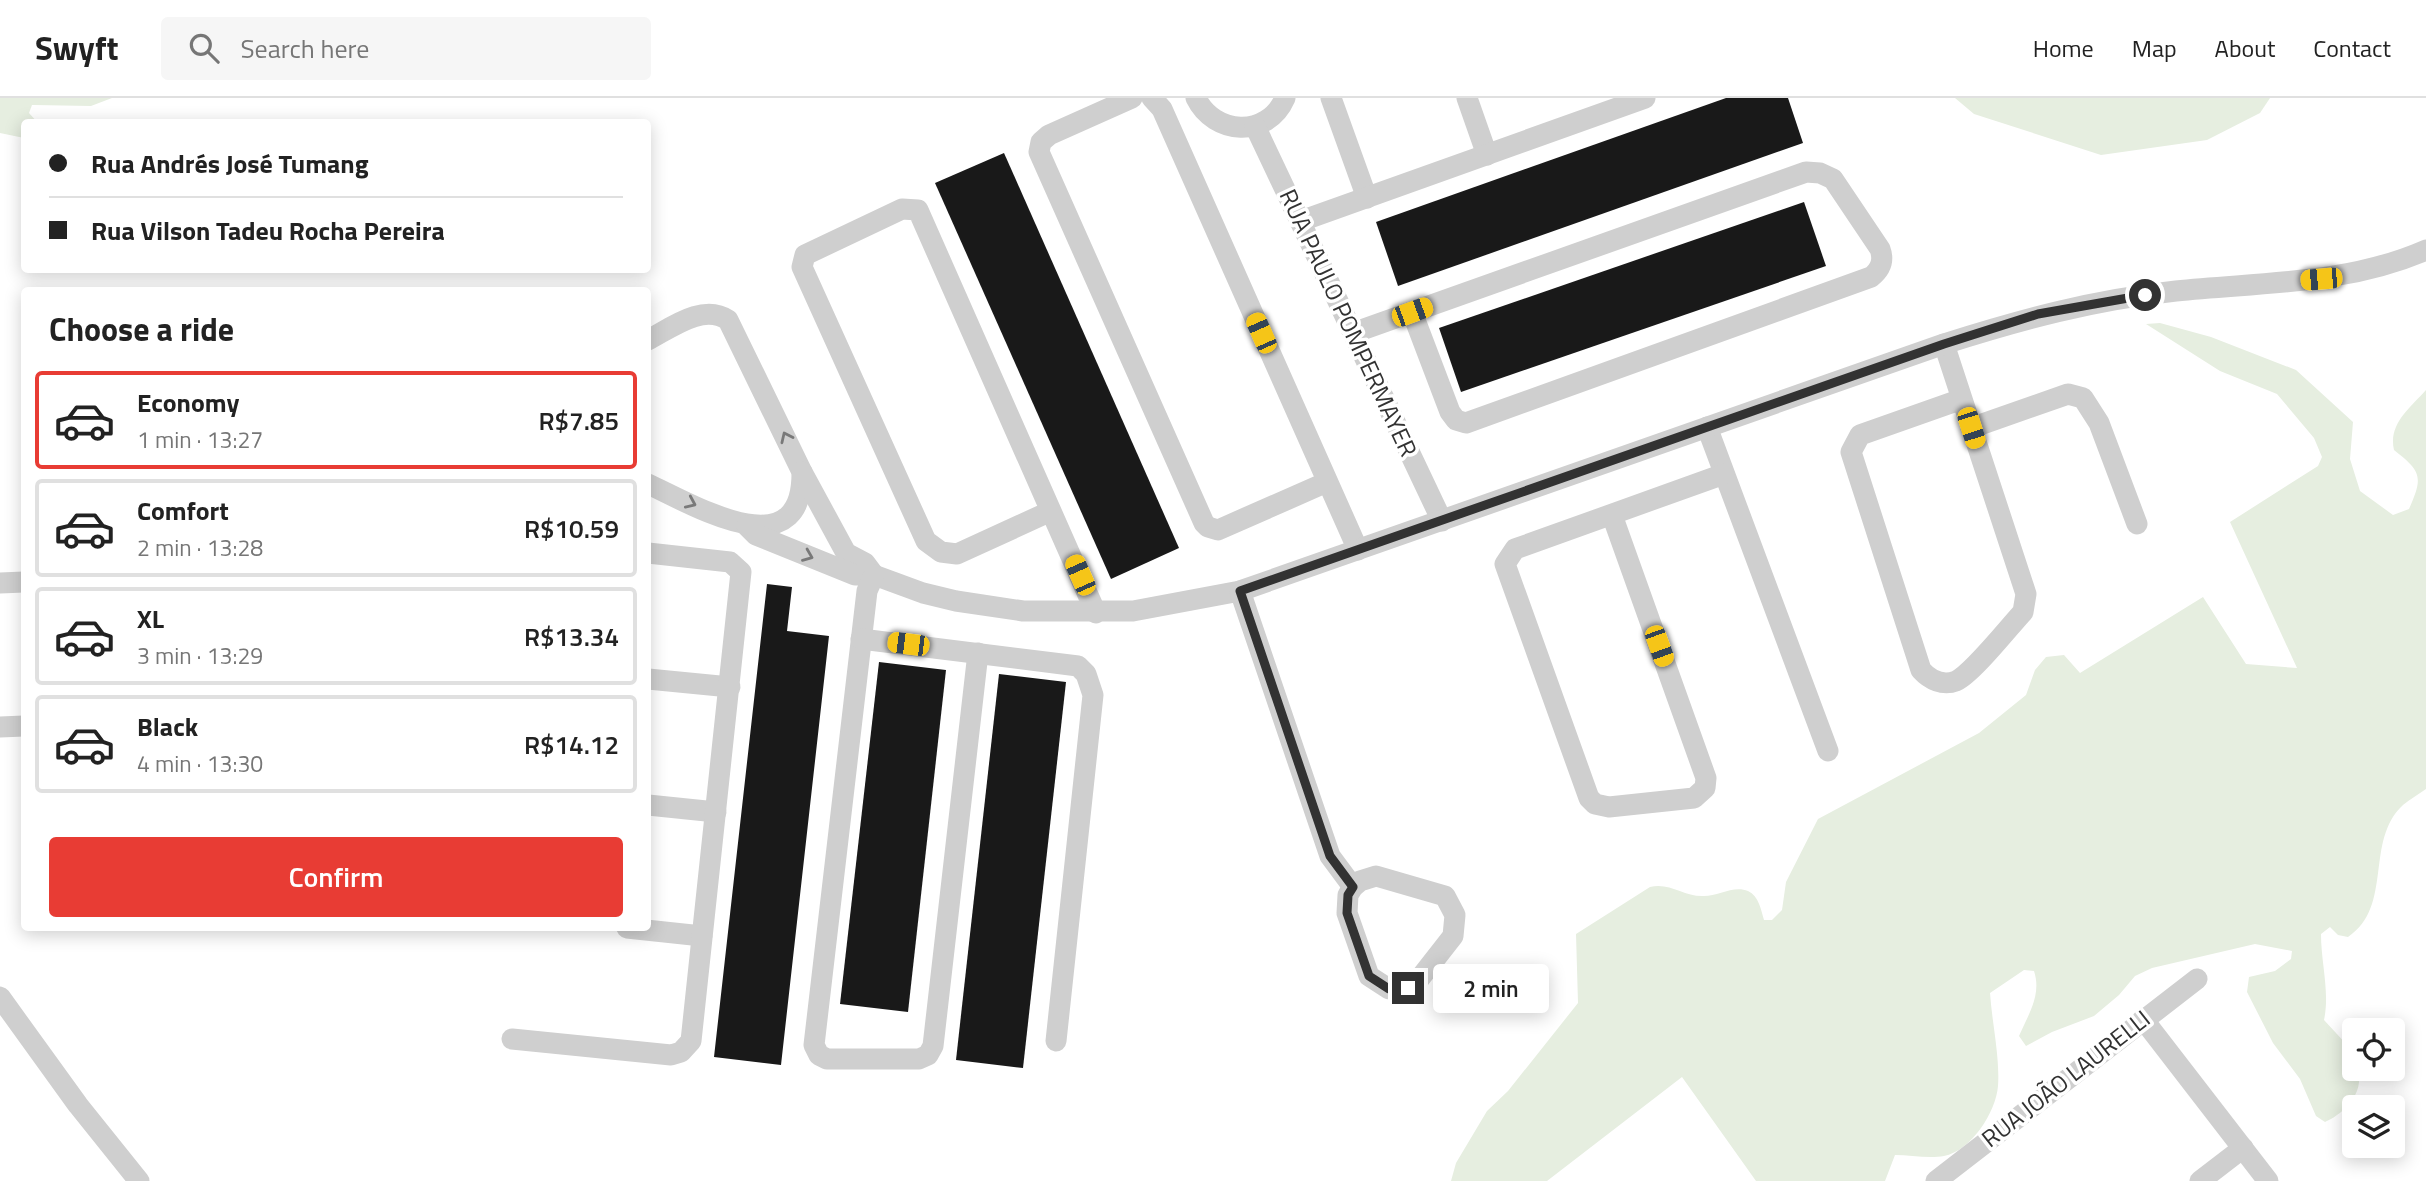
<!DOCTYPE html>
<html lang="en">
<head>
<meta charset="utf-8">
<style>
	:root { --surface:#fff; --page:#f6f6f6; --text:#222; --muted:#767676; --line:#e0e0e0; --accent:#e83c34 }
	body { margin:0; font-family:"Titillium Web",sans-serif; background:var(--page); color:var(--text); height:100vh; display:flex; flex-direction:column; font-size:26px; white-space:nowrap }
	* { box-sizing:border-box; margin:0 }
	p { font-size:23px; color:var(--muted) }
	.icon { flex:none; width:38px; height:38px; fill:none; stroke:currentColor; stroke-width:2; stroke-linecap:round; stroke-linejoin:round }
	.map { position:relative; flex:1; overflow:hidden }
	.drawer { position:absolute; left:21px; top:189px; width:630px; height:644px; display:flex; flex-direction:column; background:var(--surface); border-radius:7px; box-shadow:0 4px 18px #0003 }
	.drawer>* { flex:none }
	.hud { position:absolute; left:21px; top:21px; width:630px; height:154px; border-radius:7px; box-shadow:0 4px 18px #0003; display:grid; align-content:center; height:154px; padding:0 28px; background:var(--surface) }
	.controls { position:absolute; left:2342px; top:920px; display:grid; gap:14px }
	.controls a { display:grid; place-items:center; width:63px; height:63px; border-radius:7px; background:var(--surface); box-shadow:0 4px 18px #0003; font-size:35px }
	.end { position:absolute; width:32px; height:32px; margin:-16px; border:9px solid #323232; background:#fff; box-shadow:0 0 0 4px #fff }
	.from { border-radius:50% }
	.bubble { position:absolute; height:49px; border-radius:7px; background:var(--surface); box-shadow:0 4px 18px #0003; font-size:23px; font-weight:600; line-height:49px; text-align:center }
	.car { position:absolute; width:21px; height:42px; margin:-21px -10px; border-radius:9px; box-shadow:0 0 5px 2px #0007; background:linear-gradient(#f5c518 24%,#345 0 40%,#f5c518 0 76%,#345 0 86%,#f5c518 0) }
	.hud b { display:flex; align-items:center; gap:24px; height:66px; font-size:26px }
	.hud b+b { border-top:2px solid var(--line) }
	.hud i { width:18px; height:18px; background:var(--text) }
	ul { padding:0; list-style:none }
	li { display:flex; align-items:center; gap:21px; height:98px; margin:0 14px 10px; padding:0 14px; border:4px solid var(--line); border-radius:7px }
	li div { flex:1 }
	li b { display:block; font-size:26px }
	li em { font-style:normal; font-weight:600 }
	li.active { border-color:var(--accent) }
	li>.icon { width:63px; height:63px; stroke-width:1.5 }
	h2 { padding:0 28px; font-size:32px; line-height:84px }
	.button { display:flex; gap:14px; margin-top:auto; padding:14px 28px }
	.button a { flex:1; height:80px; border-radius:7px; background:var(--accent); color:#fff; font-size:28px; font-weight:600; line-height:80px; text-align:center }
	header { display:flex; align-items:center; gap:42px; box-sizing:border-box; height:98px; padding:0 35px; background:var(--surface); border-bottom:2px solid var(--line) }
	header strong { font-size:33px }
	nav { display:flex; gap:38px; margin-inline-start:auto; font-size:24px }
	.search { width:490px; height:63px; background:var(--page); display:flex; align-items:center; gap:18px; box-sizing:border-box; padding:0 24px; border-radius:7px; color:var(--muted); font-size:26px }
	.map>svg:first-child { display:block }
	.green { fill:#e6eee0 }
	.building { fill:#191919 }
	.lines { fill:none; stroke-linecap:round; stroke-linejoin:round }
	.minor { stroke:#cfcfcf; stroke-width:21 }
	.oneway { stroke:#797979 }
	.route { stroke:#323232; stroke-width:9 }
	.labels { text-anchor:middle; stroke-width:7; stroke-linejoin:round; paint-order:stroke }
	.street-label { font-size:24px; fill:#323232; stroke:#fff }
</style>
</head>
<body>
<header>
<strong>Swyft</strong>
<div class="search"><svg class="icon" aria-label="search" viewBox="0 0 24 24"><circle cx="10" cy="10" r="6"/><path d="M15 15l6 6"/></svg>Search here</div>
<nav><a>Home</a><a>Map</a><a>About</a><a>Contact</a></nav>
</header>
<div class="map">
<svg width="2426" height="1083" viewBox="0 0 2426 1083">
	<rect width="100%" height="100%" fill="#fff"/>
	<!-- green -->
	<g class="green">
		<polygon points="0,0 112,0 91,8 32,7 29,15 37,24 24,24 24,40 0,35"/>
		<polygon points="1955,0 2270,0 2260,15 2207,42 2101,57 1974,16"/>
		<path d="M 2160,225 L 2211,239 L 2296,272 L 2353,324 L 2350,361 L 2360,393 L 2393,417 L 2409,411 C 2423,379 2422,374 2394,352 C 2388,326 2410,310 2426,292 L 2426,691 C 2419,696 2410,701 2403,707 C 2364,743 2394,808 2348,839 L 2338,837 L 2330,829 L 2321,836 C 2321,865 2330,894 2324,922 L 2348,948 L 2354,971 L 2357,971 C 2366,994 2344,1016 2325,1024 L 2316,1018 L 2300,981 L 2273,945 L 2247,894 L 2249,879 L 2275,873 L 2291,861 L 2292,853 L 2255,846 L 2152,870 L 2135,878 L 2119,897 L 2094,918 L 2052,934 L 2026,948 L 2019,938 C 2028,917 2042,897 2034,873 L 2024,872 L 1990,895 C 1992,925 2000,959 1998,988 C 1996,1014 1971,1053 1944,1058 C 1929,1061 1910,1057 1895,1057 L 1885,1083 L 1756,1083 L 1682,979 L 1547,1083 L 1451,1083 L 1456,1065 L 1487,1013 L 1508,993 L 1578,905 L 1576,836 L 1650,789 C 1670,784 1684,799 1704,798 C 1718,798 1734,787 1748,793 C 1759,798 1761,812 1764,822 L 1772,822 L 1782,812 L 1786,784 L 1818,721 L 1979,635 L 2026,597 L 2035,572 L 2046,559 L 2064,557 L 2080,575 L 2203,499 L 2246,566 L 2297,570 L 2230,424 L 2318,368 L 2322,359 L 2314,340 L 2277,296 L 2220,273 L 2146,226 Z"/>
	</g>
	<!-- building -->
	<g class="building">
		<polygon points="1726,0 1788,0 1803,45 1398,188 1376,124"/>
		<polygon points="1004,55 1179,450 1111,481 935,85"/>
		<polygon points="1804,104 1826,168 1461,294 1439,230"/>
		<polygon points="767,486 792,489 787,533 829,538 781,967 714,959"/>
		<polygon points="879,564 946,572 908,914 840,906"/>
		<polygon points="999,576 1066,584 1023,970 956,962"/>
	</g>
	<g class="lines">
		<!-- minor -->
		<g class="minor">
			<polyline points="1132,0 1049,37 1041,44 1039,54 1204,425 1208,429 1218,432 1327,384"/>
			<polyline points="1152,0 1162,11 1358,452"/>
			<path d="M 1196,0 C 1214,37 1267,41 1285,0"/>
			<polyline points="1331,0 1367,100"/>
			<polyline points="1467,0 1487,57"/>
			<polyline points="1255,28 1442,423"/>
			<polyline points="1301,123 1645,0"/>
			<path d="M 1353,235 L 1806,74 L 1820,75 L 1833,81 L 1880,151 C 1884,162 1881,171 1871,179 L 1466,325 L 1456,322 L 1450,314 L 1412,214"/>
			<path d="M 648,242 C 671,230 703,205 728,222 L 802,374 C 803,474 692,406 648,386"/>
			<path d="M 1944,246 L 2026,496 L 2023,514 C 2009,529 1972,576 1956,583 C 1943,588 1930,582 1921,572 L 1851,354 L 1860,337 L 1962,301"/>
			<polyline points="1707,329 1828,653"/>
			<polyline points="1971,330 2068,296 2083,300 2099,325 2137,426"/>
			<polyline points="802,374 846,455 865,465 874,477"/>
			<polyline points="1051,413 957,456 941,454 926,443 802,169 805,157 902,111 918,112 1096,515"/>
			<polyline points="1612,417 1706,680 1705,690 1694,700 1609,709 1595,706 1589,700 1505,466 1515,451 1724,376"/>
			<path d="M 747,428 L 756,437 L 855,477 L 874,477 L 923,495 L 956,503 L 1023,513 L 1133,513 L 1240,493 L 1944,246 C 2023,221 2093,202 2176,193 C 2261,184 2346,187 2426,152"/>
			<polyline points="874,477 867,493 814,947 819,957 827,961 919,961 928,957 933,948 978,555"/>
			<polyline points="0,485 24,484"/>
			<polyline points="1240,493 1330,758 1353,789"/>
			<polyline points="861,541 1078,568 1086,576 1093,597 1056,943"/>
			<polyline points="648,581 730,589"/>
			<polyline points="0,629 24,628"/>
			<polyline points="648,707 716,714"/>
			<polygon points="1376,778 1445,798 1455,817 1453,838 1417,884 1408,889 1389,891 1369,878 1347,815 1348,797 1353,789 1360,783"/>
			<polyline points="627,830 702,838"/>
			<polyline points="0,899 78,1007 139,1083"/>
			<polyline points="2143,921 2268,1083"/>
			<polyline points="512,941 671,957 681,954 691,943 741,474 730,464 648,455"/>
			<polyline points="1936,1083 2197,881"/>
			<polyline points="2200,1083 2243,1050"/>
		</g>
	</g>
	<!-- one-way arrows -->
	<defs><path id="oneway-chevron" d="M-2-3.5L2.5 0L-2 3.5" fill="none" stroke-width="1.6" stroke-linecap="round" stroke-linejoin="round" transform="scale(1.75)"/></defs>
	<g class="oneway">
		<use href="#oneway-chevron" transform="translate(786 339) rotate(-115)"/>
		<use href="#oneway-chevron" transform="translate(691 405) rotate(24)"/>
		<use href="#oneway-chevron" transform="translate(808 458) rotate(22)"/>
	</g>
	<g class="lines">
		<!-- route -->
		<polyline class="route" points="1408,890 1389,891 1369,878 1347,815 1348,797 1353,789 1330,758 1240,493 1944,246 2038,216 2145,197"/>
	</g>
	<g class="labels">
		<!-- street labels -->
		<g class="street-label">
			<text transform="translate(1348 225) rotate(65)" y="8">RUA PAULO POMPERMAYER</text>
			<text transform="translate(2066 981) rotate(-38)" y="8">RUA JOÃO LAURELLI</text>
		</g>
	</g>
</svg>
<div class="controls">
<a><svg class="icon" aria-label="locate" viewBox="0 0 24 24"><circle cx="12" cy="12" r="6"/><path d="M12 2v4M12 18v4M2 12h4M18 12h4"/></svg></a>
<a><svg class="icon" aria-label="layers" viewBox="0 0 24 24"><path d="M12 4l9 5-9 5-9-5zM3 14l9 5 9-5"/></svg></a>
</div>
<i class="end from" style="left:2145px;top:197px"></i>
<i class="end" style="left:1408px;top:890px"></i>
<div class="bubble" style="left:1433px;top:866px;width:116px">2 min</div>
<i class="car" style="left:2321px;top:181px;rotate:265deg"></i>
<i class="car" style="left:1412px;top:214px;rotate:70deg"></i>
<i class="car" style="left:1261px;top:235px;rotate:336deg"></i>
<i class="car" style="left:1971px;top:330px;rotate:162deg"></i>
<i class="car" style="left:1080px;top:477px;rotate:336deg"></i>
<i class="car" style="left:908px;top:546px;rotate:277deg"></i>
<i class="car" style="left:1659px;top:548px;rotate:160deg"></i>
<div class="hud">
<b><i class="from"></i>Rua Andrés José Tumang</b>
<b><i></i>Rua Vilson Tadeu Rocha Pereira</b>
</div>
<section class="drawer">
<h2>Choose a ride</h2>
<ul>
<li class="active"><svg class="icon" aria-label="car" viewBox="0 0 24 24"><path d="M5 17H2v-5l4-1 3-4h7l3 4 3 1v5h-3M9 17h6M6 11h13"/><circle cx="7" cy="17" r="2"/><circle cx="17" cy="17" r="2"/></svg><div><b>Economy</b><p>1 min · 13:27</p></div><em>R$7.85</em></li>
<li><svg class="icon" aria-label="car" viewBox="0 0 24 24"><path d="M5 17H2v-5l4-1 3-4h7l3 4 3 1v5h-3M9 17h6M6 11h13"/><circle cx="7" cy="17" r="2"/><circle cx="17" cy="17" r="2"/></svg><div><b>Comfort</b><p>2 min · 13:28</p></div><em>R$10.59</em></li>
<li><svg class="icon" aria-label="car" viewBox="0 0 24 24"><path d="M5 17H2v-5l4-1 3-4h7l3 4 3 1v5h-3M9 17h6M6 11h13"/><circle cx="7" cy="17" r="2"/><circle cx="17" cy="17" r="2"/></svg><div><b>XL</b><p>3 min · 13:29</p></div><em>R$13.34</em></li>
<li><svg class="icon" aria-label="car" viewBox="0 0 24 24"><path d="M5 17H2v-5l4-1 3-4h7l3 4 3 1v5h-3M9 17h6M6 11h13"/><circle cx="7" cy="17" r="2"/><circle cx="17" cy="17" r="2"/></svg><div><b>Black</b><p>4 min · 13:30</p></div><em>R$14.12</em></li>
</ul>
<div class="button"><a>Confirm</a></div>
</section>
</div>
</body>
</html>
